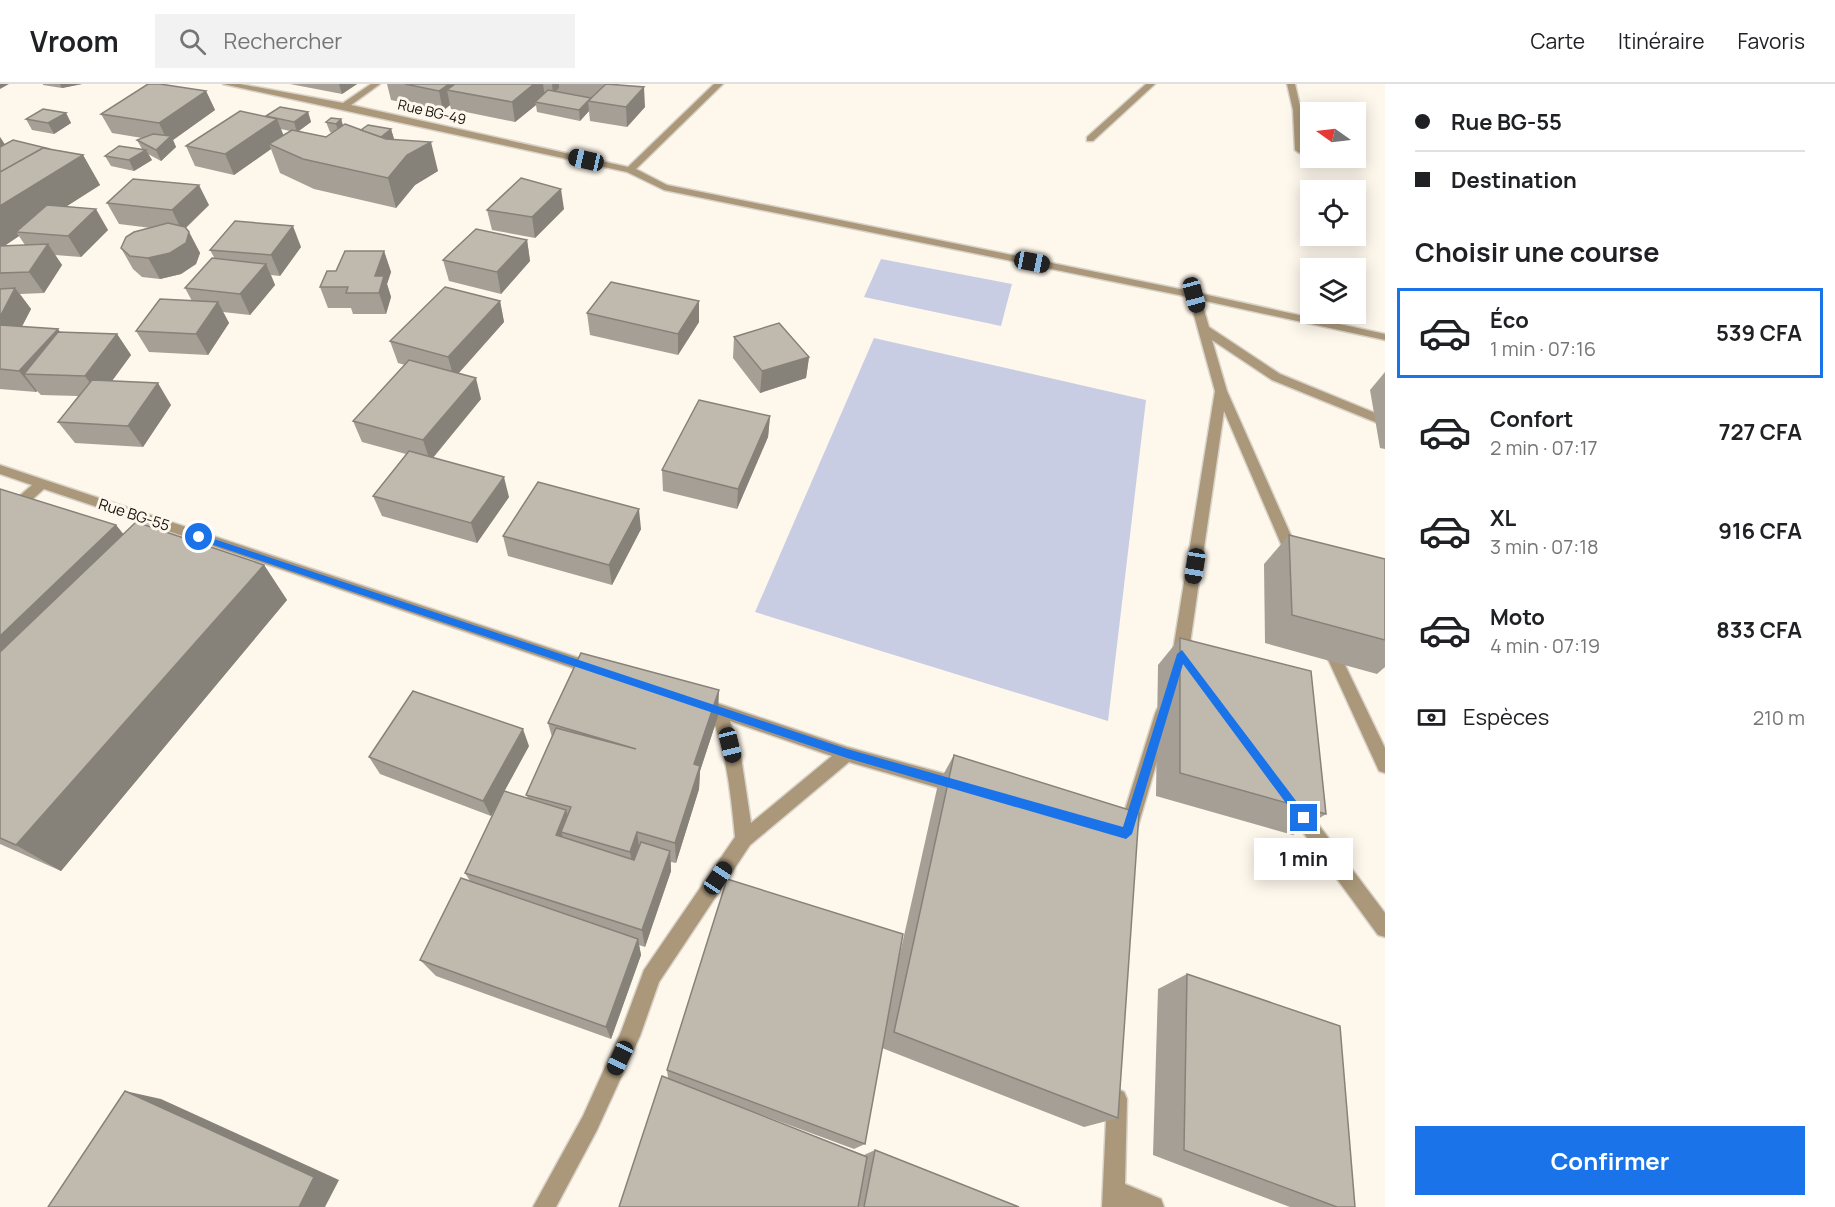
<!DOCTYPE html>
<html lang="fr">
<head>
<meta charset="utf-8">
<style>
	:root { --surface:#fff; --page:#f2f2f2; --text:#202124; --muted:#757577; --line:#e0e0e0; --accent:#1a73e8 }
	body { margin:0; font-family:Manrope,sans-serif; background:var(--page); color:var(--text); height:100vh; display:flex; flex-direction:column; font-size:22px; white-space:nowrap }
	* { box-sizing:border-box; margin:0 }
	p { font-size:20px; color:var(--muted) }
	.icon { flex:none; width:33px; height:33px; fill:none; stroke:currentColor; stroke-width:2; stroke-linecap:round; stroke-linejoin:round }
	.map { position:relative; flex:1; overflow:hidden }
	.sheet { display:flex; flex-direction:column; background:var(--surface); width:450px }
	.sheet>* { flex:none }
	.guide { display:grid; align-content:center; height:132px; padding:0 30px; background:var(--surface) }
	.needle { width:39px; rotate:284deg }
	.fabs { position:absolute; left:1300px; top:18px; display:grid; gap:12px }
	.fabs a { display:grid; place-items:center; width:66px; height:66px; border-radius:0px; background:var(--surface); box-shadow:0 3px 15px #0003; font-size:30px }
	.end { position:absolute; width:27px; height:27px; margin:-14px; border:8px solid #1a73e8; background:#fff; box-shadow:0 0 0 3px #fff }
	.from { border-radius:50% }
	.bubble { position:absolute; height:42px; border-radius:0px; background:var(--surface); box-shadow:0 3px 15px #0003; font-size:20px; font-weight:700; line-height:42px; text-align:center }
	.car { position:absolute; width:18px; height:36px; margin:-18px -9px; border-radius:8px; box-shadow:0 0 4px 2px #0007; background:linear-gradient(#222 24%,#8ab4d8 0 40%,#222 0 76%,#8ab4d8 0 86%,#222 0) }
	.guide b { display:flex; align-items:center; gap:21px; height:57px; font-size:22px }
	.guide b+b { border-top:2px solid var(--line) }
	.guide i { width:15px; height:15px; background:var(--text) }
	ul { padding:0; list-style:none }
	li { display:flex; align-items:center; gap:18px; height:90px; margin:0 12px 9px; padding:0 18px; border:3px solid transparent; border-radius:0px }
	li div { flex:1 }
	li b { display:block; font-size:22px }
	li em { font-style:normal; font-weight:700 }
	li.selected { border-color:var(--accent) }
	li>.icon { width:54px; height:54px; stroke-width:1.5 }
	h2 { padding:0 30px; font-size:27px; line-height:72px }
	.pay { display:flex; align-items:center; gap:15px; height:66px; padding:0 30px; font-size:22px }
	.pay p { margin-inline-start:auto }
	.button { display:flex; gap:12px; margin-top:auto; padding:12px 30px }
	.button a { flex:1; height:69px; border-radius:0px; background:var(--accent); color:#fff; font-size:24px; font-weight:700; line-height:69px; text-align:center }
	header { display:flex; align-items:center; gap:36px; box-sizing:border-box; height:84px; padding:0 30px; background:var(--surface); border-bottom:2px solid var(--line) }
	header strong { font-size:28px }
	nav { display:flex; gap:33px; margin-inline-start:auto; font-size:21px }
	.search { width:420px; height:54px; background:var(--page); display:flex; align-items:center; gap:15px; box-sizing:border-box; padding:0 21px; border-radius:0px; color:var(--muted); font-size:22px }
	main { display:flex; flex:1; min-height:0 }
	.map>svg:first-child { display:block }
	.green { fill:#c9cde4 }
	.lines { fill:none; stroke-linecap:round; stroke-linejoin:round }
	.minor-casing { stroke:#d8d2c8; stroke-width:3 }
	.minor { fill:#ab987a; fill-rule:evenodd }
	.wall { fill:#a59f96; fill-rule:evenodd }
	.shaded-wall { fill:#86827a }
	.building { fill:#c0b9ae; stroke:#86827a; stroke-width:1.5 }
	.route { fill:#1a73e8 }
	.labels { text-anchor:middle; stroke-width:6; stroke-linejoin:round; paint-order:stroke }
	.far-street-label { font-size:14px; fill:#12100c; stroke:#fef7ec }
	.street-label { font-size:15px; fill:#12100c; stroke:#fef7ec }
</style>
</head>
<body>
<header>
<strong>Vroom</strong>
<div class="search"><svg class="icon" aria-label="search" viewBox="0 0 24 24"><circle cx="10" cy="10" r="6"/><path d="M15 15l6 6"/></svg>Rechercher</div>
<nav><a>Carte</a><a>Itinéraire</a><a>Favoris</a></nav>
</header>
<main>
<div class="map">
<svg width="1385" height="1123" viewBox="0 0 1385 1123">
	<rect width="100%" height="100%" fill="#fef7ec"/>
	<!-- green -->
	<g class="green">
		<polygon points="881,175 1012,200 1001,242 864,213"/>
		<polygon points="874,254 1146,316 1108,637 755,528"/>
	</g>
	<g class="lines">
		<!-- minor casing -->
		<g class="minor-casing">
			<g id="minor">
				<polygon points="223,0 240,0 343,19 371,0 380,0 351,21 628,83 714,0 723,0 636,85 667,101 1194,208 1385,250 1385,256 1201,216 1209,243 1280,290 1385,333 1385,342 1272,296 1212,256 1227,307 1301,474 1294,479 1287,474 1224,327 1188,573 1185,577 1175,577 1172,573 1215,307 1189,213 664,106 627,88"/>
				<polygon points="1146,0 1155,0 1093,57 1087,57 1087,53"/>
				<polygon points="1287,0 1295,0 1301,26 1303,66 1299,69 1295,66 1293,26"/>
				<polygon points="0,381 594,579 599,580 602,585 599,590 594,591 44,405 5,440 0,442 0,429 32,401 0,390"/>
				<polygon points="1328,554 1333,556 1385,664 1385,689 1379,687 1321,560 1323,556"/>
				<path d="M 699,613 L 847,663 L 960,694 L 966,697 L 968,702 L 966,707 L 960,710 L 849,678 L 750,761 L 685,859 L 659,898 L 640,952 L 597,1046 L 556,1123 L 533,1123 L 583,1032 L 621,948 L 644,886 L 735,753 C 731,711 727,670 711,631 L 693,625 L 691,620 L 693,615 ZM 730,637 L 832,672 L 751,739 L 741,673 Z"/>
				<polygon points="1163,623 1169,625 1171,630 1137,745 1134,751 1128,753 1122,751 1119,745 1155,630 1157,625"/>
				<polygon points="1297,718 1303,720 1385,829 1385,853 1378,851 1291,732 1288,726 1291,720"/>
				<polygon points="1117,1005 1124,1008 1127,1015 1125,1100 1161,1115 1164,1123 1102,1123 1107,1015 1110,1008"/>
			</g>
		</g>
		<!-- minor -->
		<use href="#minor" class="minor"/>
	</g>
	<!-- wall -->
	<g class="wall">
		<polygon points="43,0 82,0 62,4 43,1"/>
		<polygon points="290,0 357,0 342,10"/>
		<polygon points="387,0 619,0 618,1 645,23 627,43 590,37 589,27 580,37 537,28 536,21 515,38 451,25 450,21 443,27 391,16"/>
		<polygon points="206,7 215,26 173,56 176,63 161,77 148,70 152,76 134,87 111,82 105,72 142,65 137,56 142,54 112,49 101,30"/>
		<path d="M 308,28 L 311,38 L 299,47 L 326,53 L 332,49 L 330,48 L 326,38 L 341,35 L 343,41 L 361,46 L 391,45 L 394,55 L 393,56 L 438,87 L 415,101 L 396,124 L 314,105 L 280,89 L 271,65 L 234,91 L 195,82 L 186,62 L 266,32 ZM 281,45 L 290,47 L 283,51 Z"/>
		<polygon points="66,29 71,39 54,50 32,46 26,35"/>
		<path d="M 0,53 L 5,61 L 50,65 L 83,71 L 100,101 L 65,123 L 108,146 L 81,173 L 55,171 L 62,181 L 44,209 L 20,210 L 31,225 L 22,242 L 60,248 L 117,250 L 131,271 L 112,297 L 171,321 L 143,363 L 75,359 L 58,338 L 78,312 L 41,311 L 37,307 L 36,308 L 0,305 ZM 19,152 L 25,161 L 4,162 Z"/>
		<polygon points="107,119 209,121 186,144 189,148 200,169 196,180 181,190 160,195 142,193 133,185 121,164 151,144 119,140"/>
		<polygon points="564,125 535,154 492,146 487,126"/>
		<polygon points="527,156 530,177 501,210 449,197 443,176"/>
		<polygon points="301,163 280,192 271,191 275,201 250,231 223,228 229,239 208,271 149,268 136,247 192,217 185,204 215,175 210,166"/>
		<polygon points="384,167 391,188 387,200 391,213 386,230 353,230 351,224 328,224 320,203 336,187"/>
		<polygon points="500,217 504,238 459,289 481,315 433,374 509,413 477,459 382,432 373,412 406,370 362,358 353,337 405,281 398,279 390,257"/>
		<polygon points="699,217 699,238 678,271 590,251 587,229"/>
		<polygon points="734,253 809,273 806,294 760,309 733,274"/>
		<polygon points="1385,288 1385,365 1380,364 1370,306"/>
		<polygon points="770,332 768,353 737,425 663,407 662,386"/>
		<polygon points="0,405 116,441 123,450 264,481 287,516 61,787 0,760"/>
		<polygon points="641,445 612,501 508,472 503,452"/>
		<polygon points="1289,451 1385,475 1385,583 1377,590 1265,559 1264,480"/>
		<polygon points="1180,554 1326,730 1293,751 1156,712 1158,581"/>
		<polygon points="718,632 700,687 699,705 676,779 671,778 671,787 645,863 639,861 641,871 611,955 436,892 420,876 470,797 465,789 500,716 491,732 380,690 369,673 529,662 504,707 528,714 526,711 552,653 548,639"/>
		<polygon points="954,671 1118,1034 1084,1043 882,964 865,1060 854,1065 735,1021 864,1071 875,1066 1019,1123 619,1123 668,994 667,986 899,874 938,700"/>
		<polygon points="1187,890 1355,1123 1290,1123 1153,1071 1158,905"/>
	</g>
	<!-- shaded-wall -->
	<g class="shaded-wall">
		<polygon points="0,0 9,0 0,5"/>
		<polygon points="60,0 82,0 62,4"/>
		<polygon points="339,0 357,0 342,10"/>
		<polygon points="449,0 471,0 447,6 450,21 443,27 439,7"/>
		<polygon points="534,0 543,0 545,13 535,18 536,21 515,38 512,18"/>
		<polygon points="552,0 559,0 559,4 553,10"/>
		<polygon points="644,3 645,23 627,43 626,23"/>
		<polygon points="206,7 215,26 173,56 176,63 161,77 156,66 167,56 159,39"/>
		<polygon points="588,17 589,27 580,37 579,26"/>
		<polygon points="308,28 311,38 297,48 294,38"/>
		<polygon points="66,29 71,39 54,50 48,39"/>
		<polygon points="277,35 285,55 269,60 271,65 234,91 225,70"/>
		<polygon points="341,35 344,45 339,50 336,40"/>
		<polygon points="391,45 394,55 381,66 378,56"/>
		<polygon points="0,53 13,73 0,80"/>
		<polygon points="431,58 438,87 415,101 396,124 388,94 407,71"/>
		<polygon points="146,66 152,76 134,87 129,76"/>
		<polygon points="83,71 100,101 25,149 16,148 19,152 0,165 0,94"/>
		<polygon points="199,101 209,121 182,147 172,126"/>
		<polygon points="561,105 564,125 535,154 532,133"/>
		<polygon points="96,125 108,146 81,173 68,152"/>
		<polygon points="293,142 301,163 280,192 271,171"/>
		<polygon points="189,148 200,169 196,180 181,190 160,195 148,174"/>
		<polygon points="527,156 530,177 501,210 497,188"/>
		<polygon points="48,160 62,181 44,209 29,188"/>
		<polygon points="384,167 391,188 387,200 391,213 386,230 379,209 375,192"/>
		<polygon points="266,180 275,201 250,231 240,210"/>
		<polygon points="15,204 31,225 13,260 0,243 0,233"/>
		<polygon points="500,217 504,238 454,294 448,273"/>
		<polygon points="699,217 699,238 678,271 678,250"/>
		<polygon points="218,218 229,239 208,271 196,250"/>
		<polygon points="58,245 73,266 24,290 37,307 36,308 19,287"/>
		<polygon points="117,250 131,271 100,313 85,292"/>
		<polygon points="809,273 806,294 760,309 762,287"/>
		<polygon points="476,294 481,315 430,377 423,356"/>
		<polygon points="158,299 171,321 143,363 128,342"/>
		<polygon points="770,332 768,353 737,425 738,405"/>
		<polygon points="504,393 509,413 477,459 471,439"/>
		<polygon points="639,425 641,445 612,501 609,481"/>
		<polygon points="116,441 146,478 0,626 0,552"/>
		<polygon points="264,481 287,516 61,787 16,761"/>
		<polygon points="719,606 718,632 700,687 699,705 676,779 675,759 694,680"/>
		<polygon points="523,645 529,662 491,732 483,717"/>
		<polygon points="566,726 573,748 561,748 567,763 556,751"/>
		<polygon points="637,748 640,769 634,788 630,768"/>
		<polygon points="670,767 671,787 645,863 642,846"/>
		<polygon points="638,855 641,871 611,955 606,943"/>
		<polygon points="125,1007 161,1015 339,1096 325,1123 299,1123"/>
	</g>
	<!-- building -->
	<g class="building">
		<polygon points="148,0 160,0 206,7 159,39 101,30"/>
		<polygon points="405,0 449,0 439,7"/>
		<polygon points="455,0 534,0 512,18 447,6"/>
		<polygon points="606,0 644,3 626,23 588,17"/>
		<polygon points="548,6 591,14 579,26 535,18"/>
		<polygon points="280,23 308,28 294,38 266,32"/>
		<polygon points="43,25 66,29 48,39 26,35"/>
		<polygon points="240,27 277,35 225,70 186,62"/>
		<polygon points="331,34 341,35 336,40 326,38"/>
		<polygon points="345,40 386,55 431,58 407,71 388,94 303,75 269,60 292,46 326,53"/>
		<polygon points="368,41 391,45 381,53 361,46"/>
		<polygon points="153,50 171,52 156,66 137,56"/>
		<polygon points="13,56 50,65 43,64 0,88 0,63"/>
		<polygon points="119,62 146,66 129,76 105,72"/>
		<polygon points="43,64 83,71 0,122 0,88"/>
		<polygon points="521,94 561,105 532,133 487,126"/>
		<polygon points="133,95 199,101 172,126 107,119"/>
		<polygon points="47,121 96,125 68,152 16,148"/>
		<polygon points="235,137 293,142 271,171 210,166"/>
		<polygon points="168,139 185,143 189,148 186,159 170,169 148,174 130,172 121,164 126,153 134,148"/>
		<polygon points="476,145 527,156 497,188 443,176"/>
		<polygon points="48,160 29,188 0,189 0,162"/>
		<polygon points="345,167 384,167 375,192 384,192 379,209 346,209 348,203 320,203 327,187 336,187"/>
		<polygon points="212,174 266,180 240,210 185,204"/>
		<polygon points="611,198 699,217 678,250 587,229"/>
		<polygon points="445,203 500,217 448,273 390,257"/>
		<polygon points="15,204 0,233 0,205"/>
		<polygon points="160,215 218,218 196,250 136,247"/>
		<polygon points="779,239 809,273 762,287 734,253"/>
		<polygon points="0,241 58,245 19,287 0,285"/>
		<polygon points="58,248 117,250 85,292 24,290"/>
		<polygon points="409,276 476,294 423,356 353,337"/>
		<polygon points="92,296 158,299 128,342 58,338"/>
		<polygon points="699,316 770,332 738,405 662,386"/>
		<polygon points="409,367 504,393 471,439 373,412"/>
		<polygon points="538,398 639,425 609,481 503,452"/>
		<polygon points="0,405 116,441 0,552"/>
		<polygon points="136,438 264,481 16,761 0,754 0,568"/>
		<polygon points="1289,451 1385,475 1385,556 1292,531"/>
		<polygon points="1180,554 1311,587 1326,730 1180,689"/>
		<polygon points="581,569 719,606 694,680 700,682 675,759 637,748 630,768 561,748 571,723 526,711 556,644 636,665 548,639"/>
		<polygon points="413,607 523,645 483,717 369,673"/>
		<polygon points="954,671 1139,729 1118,1034 894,948"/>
		<polygon points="504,707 566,726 556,751 634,776 641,758 670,767 642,846 465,789"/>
		<polygon points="461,794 638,855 606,943 420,876"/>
		<polygon points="727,795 903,850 865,1060 667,986"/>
		<polygon points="1187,890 1340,942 1355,1123 1337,1123 1184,1066"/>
		<polygon points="662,992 867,1073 858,1123 619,1123"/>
		<polygon points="125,1007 314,1093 299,1123 48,1123"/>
		<polygon points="875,1066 1019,1123 864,1123"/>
	</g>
	<!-- route -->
	<polygon class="route" points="199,450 847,665 1123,743 1177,570 1182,566 1309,734 1308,738 1300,738 1183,580 1132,750 1126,755 847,674 196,455 194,453"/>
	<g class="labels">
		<!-- far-street labels -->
		<g class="far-street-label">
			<text transform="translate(432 28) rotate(13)" y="5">Rue BG-49</text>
		</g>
		<!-- street labels -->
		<g class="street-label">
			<text transform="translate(134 431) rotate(18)" y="5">Rue BG-55</text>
		</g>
	</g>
</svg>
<div class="fabs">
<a><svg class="needle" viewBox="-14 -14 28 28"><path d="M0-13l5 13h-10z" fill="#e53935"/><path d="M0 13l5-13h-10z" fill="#757577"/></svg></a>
<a><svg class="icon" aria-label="locate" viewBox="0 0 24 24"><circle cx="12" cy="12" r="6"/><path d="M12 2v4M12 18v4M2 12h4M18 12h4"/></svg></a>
<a><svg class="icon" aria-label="layers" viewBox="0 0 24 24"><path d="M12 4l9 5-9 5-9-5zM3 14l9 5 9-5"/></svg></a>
</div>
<i class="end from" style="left:199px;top:453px"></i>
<i class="end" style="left:1304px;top:734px"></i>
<div class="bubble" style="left:1254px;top:754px;width:99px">1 min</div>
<i class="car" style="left:586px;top:76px;rotate:283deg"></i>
<i class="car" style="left:1032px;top:178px;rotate:101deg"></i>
<i class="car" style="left:1194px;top:211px;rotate:165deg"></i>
<i class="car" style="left:1195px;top:482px;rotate:189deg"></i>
<i class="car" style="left:730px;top:661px;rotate:166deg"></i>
<i class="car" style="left:718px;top:794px;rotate:34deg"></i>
<i class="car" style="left:620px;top:974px;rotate:205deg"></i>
</div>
<section class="sheet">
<div class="guide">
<b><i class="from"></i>Rue BG-55</b>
<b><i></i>Destination</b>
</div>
<h2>Choisir une course</h2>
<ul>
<li class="selected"><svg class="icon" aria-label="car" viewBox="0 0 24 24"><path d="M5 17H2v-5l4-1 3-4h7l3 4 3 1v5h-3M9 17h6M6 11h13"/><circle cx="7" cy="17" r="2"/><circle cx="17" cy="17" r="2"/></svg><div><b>Éco</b><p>1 min · 07:16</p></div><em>539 CFA</em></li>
<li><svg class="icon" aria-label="car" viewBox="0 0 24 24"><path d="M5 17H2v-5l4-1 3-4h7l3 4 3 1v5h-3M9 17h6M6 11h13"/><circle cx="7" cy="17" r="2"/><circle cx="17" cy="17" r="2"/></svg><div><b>Confort</b><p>2 min · 07:17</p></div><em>727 CFA</em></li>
<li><svg class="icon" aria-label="car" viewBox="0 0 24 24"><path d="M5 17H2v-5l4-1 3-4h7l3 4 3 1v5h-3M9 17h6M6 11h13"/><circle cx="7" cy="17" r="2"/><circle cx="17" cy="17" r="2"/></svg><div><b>XL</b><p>3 min · 07:18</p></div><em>916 CFA</em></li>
<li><svg class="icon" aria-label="car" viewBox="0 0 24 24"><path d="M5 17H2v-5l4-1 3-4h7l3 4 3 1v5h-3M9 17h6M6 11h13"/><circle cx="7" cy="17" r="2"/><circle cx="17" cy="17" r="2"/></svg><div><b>Moto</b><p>4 min · 07:19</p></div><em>833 CFA</em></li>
</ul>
<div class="pay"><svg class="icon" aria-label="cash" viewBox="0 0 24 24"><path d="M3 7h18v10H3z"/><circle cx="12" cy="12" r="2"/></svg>Espèces<p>210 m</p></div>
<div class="button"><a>Confirmer</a></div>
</section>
</main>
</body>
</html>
